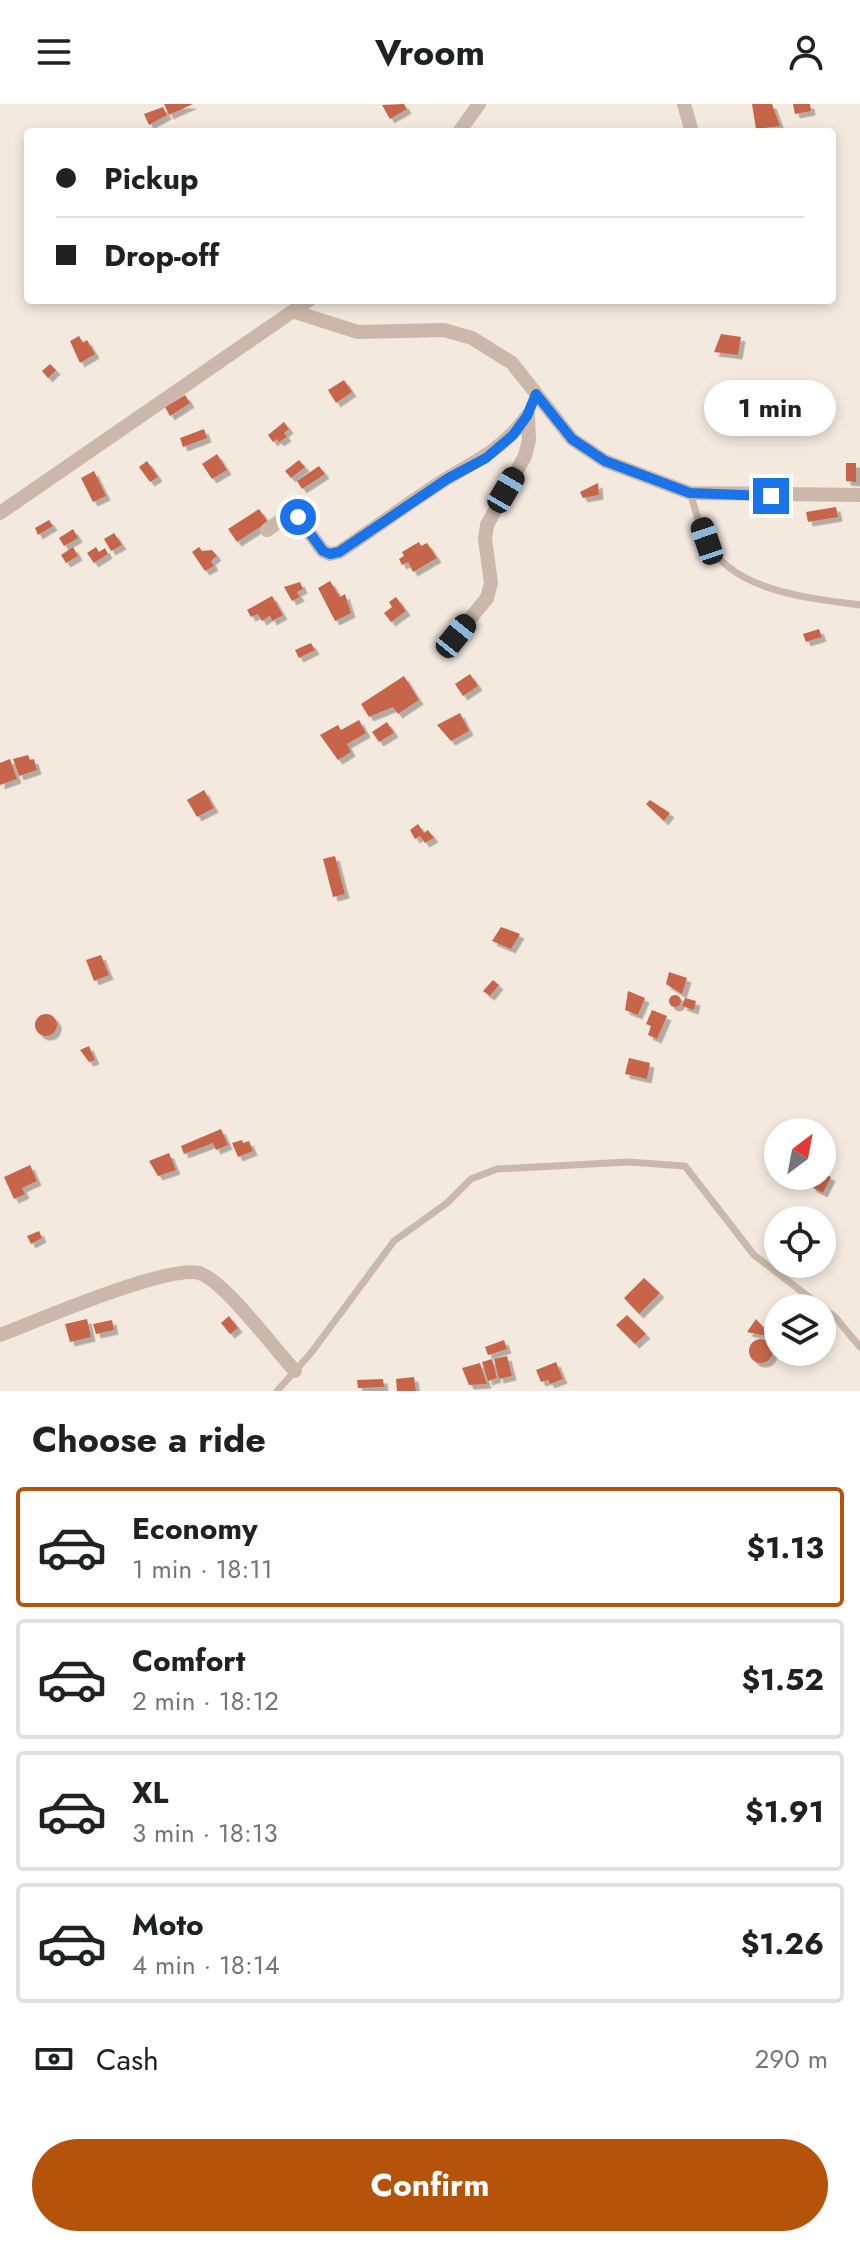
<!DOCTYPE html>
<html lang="en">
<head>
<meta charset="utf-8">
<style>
	:root { --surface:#fff; --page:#f6f6f6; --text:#202124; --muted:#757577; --line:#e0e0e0; --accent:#b45309 }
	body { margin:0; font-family:Jost,sans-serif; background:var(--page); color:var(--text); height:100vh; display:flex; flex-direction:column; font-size:30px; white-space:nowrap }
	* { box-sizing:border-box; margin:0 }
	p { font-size:26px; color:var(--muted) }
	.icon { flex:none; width:44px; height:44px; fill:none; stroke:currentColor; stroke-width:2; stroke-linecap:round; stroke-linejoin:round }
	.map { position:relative; height:1287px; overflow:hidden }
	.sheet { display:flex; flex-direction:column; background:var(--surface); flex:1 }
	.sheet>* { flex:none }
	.banner { position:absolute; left:24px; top:24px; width:812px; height:176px; border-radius:8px; box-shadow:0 4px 12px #0003; display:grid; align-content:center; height:176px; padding:0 32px; background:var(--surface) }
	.needle { width:52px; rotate:32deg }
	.tools { position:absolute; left:764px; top:1014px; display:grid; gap:16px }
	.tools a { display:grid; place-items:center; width:72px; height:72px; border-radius:50%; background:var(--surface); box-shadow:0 4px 12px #0003; font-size:40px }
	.end { position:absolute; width:36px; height:36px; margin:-18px; border:10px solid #1a73e8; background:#fff; box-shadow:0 0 0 4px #fff }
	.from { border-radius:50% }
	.bubble { position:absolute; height:56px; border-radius:28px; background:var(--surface); box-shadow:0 4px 12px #0003; font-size:26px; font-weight:700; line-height:56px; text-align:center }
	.car { position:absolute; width:24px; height:48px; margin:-24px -12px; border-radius:10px; box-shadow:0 0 6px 2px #0007; background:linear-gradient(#222 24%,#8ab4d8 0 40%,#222 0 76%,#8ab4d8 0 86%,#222 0) }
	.banner b { display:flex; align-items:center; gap:28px; height:76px; font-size:30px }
	.banner b+b { border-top:2px solid var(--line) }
	.banner i { width:20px; height:20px; background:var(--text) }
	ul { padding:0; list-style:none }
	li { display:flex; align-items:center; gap:24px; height:120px; margin:0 16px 12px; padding:0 16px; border:4px solid var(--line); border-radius:8px }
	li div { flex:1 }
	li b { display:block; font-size:30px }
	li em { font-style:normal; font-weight:700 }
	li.active { border-color:var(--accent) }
	li>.icon { width:72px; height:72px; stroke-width:1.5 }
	h2 { padding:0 32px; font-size:36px; line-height:96px }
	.pay { display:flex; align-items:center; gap:20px; height:88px; padding:0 32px; font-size:30px }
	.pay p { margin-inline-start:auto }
	.button { display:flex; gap:16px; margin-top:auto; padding:16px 32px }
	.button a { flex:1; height:92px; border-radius:48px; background:var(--accent); color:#fff; font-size:32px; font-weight:700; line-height:92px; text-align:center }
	header { display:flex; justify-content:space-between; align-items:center; height:104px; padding:0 32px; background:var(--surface); font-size:36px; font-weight:700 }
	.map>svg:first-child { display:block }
	.building { fill:#c66549; filter:url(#shadow) }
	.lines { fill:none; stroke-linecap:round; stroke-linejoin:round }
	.service { stroke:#cbb8aa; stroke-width:7 }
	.minor { stroke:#cbb8aa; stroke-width:14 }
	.route { stroke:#1a73e8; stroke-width:10 }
</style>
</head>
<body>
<header><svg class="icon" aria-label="menu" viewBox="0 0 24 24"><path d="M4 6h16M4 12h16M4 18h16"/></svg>Vroom<svg class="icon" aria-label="person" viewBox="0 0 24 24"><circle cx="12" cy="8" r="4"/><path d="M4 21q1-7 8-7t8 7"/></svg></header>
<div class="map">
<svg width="860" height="1287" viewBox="0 0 860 1287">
	<defs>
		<filter id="shadow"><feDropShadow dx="4.5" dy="4.5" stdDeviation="0" flood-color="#0004"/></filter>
	</defs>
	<rect width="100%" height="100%" fill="#f3e9de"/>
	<!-- building -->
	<g class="building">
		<polygon points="164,0 193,0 169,11"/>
		<polygon points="404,0 407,5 390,15 382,1"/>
		<polygon points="752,0 772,0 780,22 756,25"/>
		<polygon points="793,0 810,0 811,7 795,10"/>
		<polygon points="163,3 167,11 149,21 144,10"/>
		<polygon points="721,230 741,233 738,251 714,248"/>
		<polygon points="79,232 83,239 87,236 95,250 80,259 70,237"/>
		<polygon points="50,260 56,266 48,274 42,267"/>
		<polygon points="344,276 352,288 336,299 328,286"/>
		<polygon points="185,291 190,299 170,312 165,303"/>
		<polygon points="284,318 289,325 284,329 287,333 279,338 277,335 273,338 268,331"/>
		<polygon points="204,325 207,334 183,343 180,334"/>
		<polygon points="217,350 227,366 212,375 202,360"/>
		<polygon points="299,356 305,363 291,374 285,367"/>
		<polygon points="147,357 158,373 150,378 139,363"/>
		<polygon points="846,359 856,359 856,378 846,377"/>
		<polygon points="319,362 325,370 302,385 297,377"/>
		<polygon points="94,367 106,392 93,398 81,374"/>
		<polygon points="598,379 599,391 583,394 580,388"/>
		<polygon points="836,403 838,413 808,418 806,408"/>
		<polygon points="259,405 268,418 237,438 228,425"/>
		<polygon points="49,416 53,422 38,431 35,424"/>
		<polygon points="73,425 78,434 64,442 59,434"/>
		<polygon points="114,429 122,441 111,447 104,435"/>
		<polygon points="419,438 421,442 427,439 437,454 413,468 408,458 402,461 399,455 404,452 402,448"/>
		<polygon points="73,443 78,452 66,459 61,451"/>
		<polygon points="96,443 99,448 105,444 108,450 94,459 87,449"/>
		<polygon points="199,443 202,447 212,446 217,452 211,457 214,462 205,467 192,448"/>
		<polygon points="330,477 340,493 345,490 351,509 335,517 318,484"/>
		<polygon points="300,478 303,485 297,488 300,493 292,497 284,483"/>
		<polygon points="272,492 283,511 272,517 270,512 262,517 258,510 251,513 247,506"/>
		<polygon points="396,493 406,507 391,518 384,509 392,503 389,498"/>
		<polygon points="819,525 822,533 806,538 803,530"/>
		<polygon points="311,539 315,546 299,554 295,546"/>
		<polygon points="470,570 478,582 463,592 455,580"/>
		<polygon points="404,572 419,596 398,610 393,603 369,613 361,600"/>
		<polygon points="460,609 469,627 451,637 437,621"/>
		<polygon points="359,616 366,629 347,640 351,648 338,656 320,631 338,621 341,626"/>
		<polygon points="387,618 394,629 379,638 372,628"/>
		<polygon points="28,651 30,656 34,655 37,666 19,672 13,655"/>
		<polygon points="10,655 17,675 0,681 0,659"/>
		<polygon points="204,686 214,704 197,713 187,696"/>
		<polygon points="650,696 670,709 664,717 646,700"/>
		<polygon points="418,720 424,729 428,726 434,734 425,739 420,732 415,735 410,726"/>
		<polygon points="335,752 345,790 333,793 323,755"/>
		<polygon points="501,823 520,830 511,845 492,837"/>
		<polygon points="101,851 109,871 94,877 86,856"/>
		<polygon points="669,868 687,874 682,890 666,880"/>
		<polygon points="493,876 499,881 490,892 483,887"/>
		<polygon points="628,887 645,894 638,911 625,906"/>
		<circle cx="675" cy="897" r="6"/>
		<polygon points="685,894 696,897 694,906 682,902"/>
		<polygon points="652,906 667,912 657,935 648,931 651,922 646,920"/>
		<circle cx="46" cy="921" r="11"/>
		<polygon points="89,942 95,956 89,958 80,946"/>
		<polygon points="629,954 650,959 647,975 625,970"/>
		<polygon points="221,1025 228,1041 216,1046 213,1039 184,1050 181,1042"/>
		<polygon points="242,1036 243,1039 249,1037 253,1047 238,1053 232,1039"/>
		<polygon points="169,1049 176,1066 158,1072 149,1057"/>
		<polygon points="30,1061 37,1077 22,1084 25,1090 14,1095 4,1073"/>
		<polygon points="822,1068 831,1073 823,1089 811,1083"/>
		<polygon points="39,1127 42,1134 31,1140 27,1132"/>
		<polygon points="644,1174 660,1189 639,1210 624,1194"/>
		<polygon points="627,1211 646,1230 635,1240 616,1221"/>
		<polygon points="229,1212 238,1224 230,1230 221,1219"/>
		<polygon points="87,1215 91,1233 70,1238 65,1220"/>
		<polygon points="756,1215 772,1233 747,1228"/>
		<polygon points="112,1216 114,1226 96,1230 93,1220"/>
		<circle cx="761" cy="1247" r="12"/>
		<polygon points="504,1236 507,1245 488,1251 485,1243"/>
		<polygon points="507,1252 512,1272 499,1275 494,1255"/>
		<polygon points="492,1255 497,1274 488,1277 482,1258"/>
		<polygon points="556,1258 563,1275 550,1280 548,1276 541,1278 536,1266"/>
		<polygon points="480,1259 487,1280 469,1281 462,1264"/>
		<polygon points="414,1273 416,1287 397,1287 396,1275"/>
		<polygon points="383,1275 384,1283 358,1284 357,1276"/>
	</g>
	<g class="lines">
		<!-- service -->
		<g class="service">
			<path d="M 690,389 C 695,404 699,421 706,436 C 732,488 810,494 860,501"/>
			<polyline points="277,1287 311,1249 394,1137 447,1099 471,1075 497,1065 628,1058 685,1062 754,1151 835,1213 860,1243"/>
		</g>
		<!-- minor -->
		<g class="minor">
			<polyline points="684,0 692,28"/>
			<polyline points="459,28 479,0"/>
			<polyline points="295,208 358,228 444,226 472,234 512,259 572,335 605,357 690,389 860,391"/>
			<polyline points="0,409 309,196"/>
			<path d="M 267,426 L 284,414 L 298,413 L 323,447 L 330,450 L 339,448 C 375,424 410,398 446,375 C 478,356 505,343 527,312"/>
			<polyline points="456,532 487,494 491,479 485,435 487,421 525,352 529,336 528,311"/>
			<path d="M 0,1231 C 35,1218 174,1157 202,1170 C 228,1182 274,1244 295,1267"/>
		</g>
	</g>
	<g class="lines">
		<!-- route -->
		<polyline class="route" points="298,413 323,447 330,450 339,448 447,375 486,354 513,331 527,312 536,290 572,335 605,357 690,389 771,392"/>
	</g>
</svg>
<div class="tools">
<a><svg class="needle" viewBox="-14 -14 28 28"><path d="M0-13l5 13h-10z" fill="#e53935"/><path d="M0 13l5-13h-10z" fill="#757577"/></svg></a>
<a><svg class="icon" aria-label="locate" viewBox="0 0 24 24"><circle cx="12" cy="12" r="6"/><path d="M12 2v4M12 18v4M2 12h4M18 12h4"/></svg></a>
<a><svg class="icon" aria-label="layers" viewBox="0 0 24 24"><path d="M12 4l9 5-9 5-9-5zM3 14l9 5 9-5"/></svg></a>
</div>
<i class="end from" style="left:298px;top:413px"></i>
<i class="end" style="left:771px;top:392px"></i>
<div class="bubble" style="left:704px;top:276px;width:132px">1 min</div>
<i class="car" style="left:506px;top:386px;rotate:30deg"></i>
<i class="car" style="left:707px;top:437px;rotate:341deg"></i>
<i class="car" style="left:456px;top:532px;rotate:39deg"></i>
<div class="banner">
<b><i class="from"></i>Pickup</b>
<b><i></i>Drop-off</b>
</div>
</div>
<section class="sheet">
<h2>Choose a ride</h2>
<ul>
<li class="active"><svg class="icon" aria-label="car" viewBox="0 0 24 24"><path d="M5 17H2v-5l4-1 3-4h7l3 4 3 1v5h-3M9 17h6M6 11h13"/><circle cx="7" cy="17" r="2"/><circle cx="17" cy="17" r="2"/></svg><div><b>Economy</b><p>1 min · 18:11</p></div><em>$1.13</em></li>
<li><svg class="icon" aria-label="car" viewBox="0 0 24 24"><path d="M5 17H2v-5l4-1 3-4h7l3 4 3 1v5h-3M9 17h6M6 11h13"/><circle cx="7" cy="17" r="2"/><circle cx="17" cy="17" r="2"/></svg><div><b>Comfort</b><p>2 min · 18:12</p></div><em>$1.52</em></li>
<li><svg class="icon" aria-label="car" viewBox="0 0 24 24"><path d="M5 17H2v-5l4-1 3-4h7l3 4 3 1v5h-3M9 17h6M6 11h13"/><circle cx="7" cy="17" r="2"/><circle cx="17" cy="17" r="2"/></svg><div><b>XL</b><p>3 min · 18:13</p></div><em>$1.91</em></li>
<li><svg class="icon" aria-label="car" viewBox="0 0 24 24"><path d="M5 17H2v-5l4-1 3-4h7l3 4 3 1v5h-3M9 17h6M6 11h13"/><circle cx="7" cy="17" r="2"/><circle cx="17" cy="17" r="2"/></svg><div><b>Moto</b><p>4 min · 18:14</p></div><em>$1.26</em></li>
</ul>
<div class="pay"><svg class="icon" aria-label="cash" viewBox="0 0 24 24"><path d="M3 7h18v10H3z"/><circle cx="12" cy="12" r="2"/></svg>Cash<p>290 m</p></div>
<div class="button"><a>Confirm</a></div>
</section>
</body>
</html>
